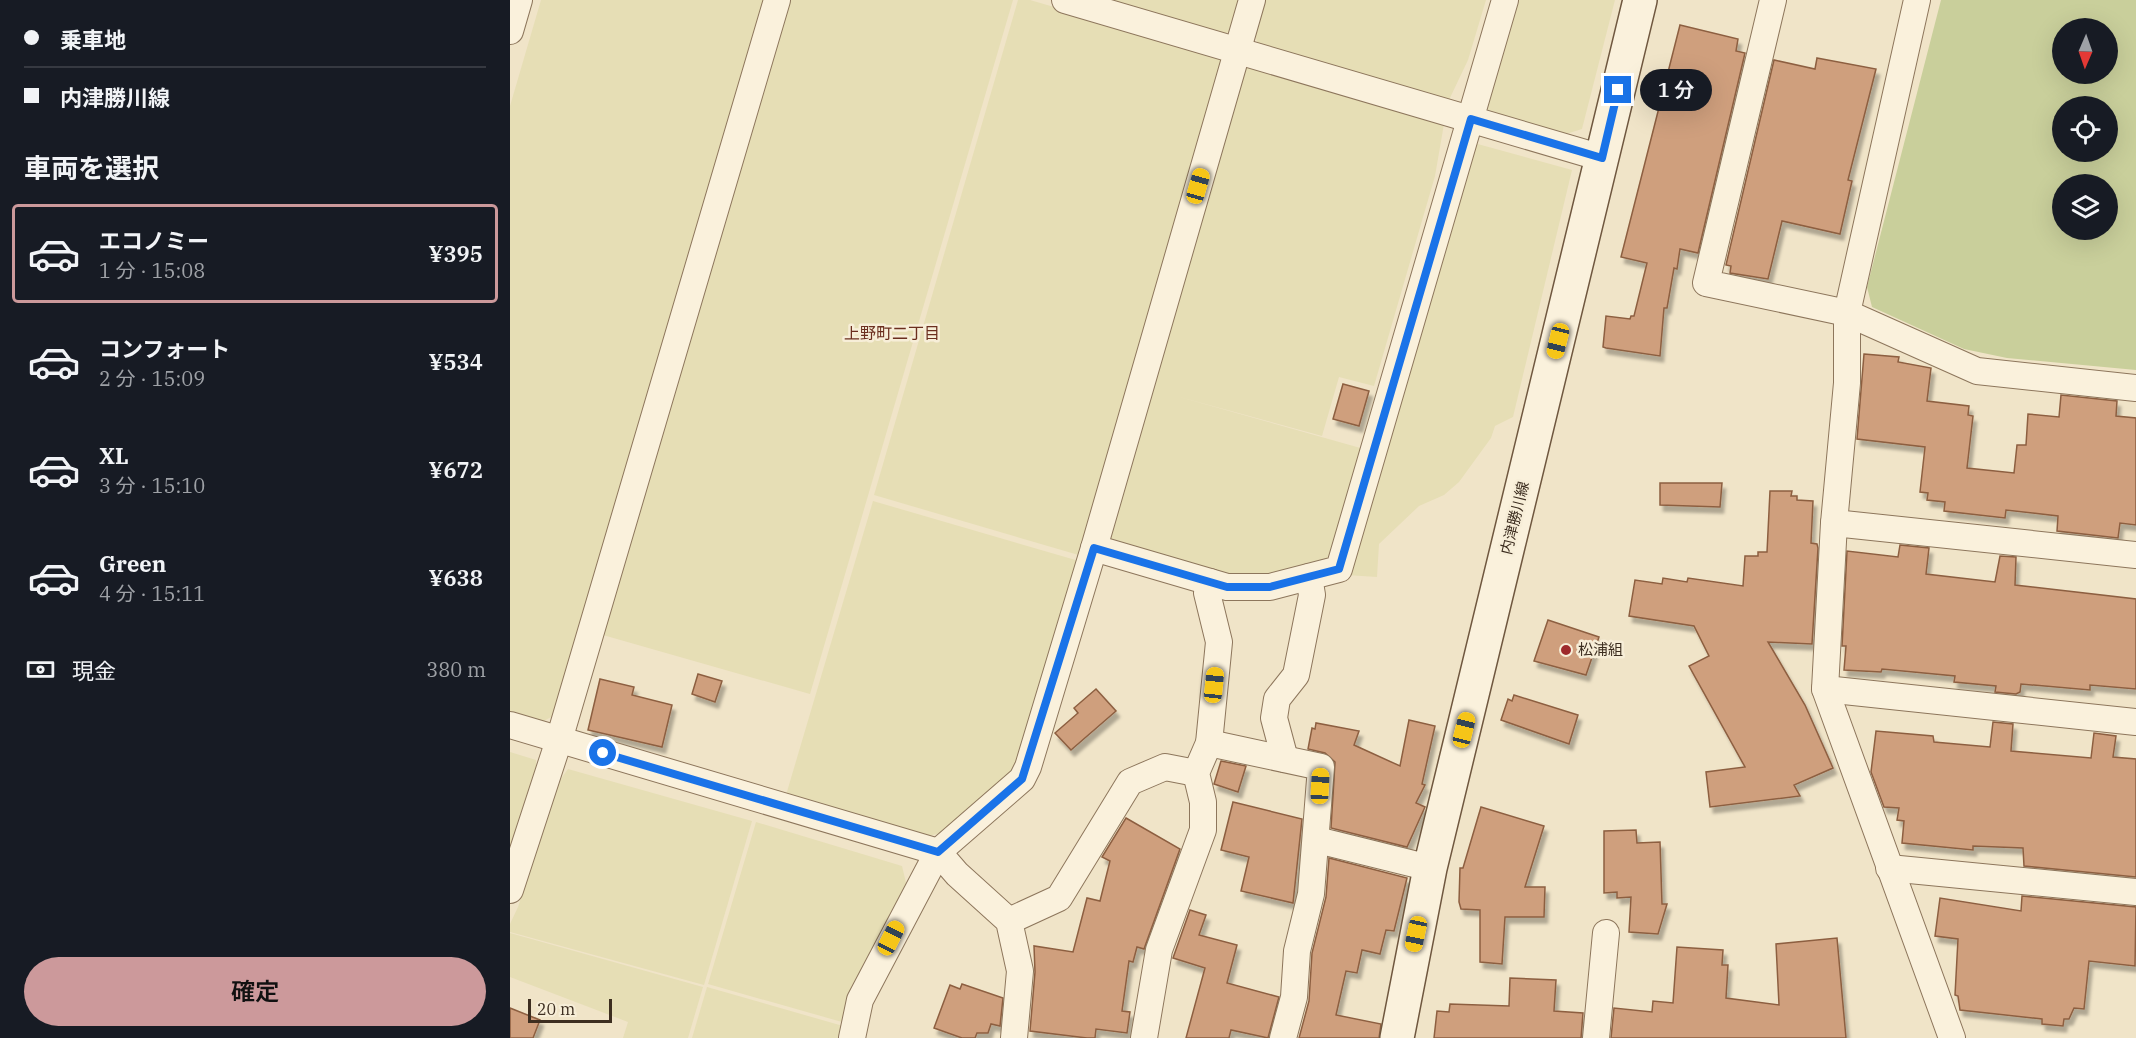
<!DOCTYPE html>
<html lang="ja">
<head>
<meta charset="utf-8">
<style>
	:root { --surface:#171b24; --page:#242831; --text:#f1f3f6; --muted:#9ea1a6; --line:#363941; --accent:#cc999b }
	body { margin:0; font-family:"IBM Plex Serif","Noto Sans JP",serif; background:var(--page); color:var(--text); height:100vh; display:flex; flex-direction:column; font-size:22px; white-space:nowrap }
	* { box-sizing:border-box; margin:0 }
	p { font-size:20px; color:var(--muted) }
	.icon { flex:none; width:33px; height:33px; fill:none; stroke:currentColor; stroke-width:2; stroke-linecap:round; stroke-linejoin:round }
	.map { position:relative; flex:1; overflow:hidden }
	.panel { display:flex; flex-direction:column; background:var(--surface); width:510px }
	.panel>* { flex:none }
	.top-card { display:grid; align-content:center; height:132px; padding:0 24px; background:var(--surface) }
	.needle { width:39px; rotate:182deg }
	.fabs { position:absolute; left:1542px; top:18px; display:grid; gap:12px }
	.fabs a { display:grid; place-items:center; width:66px; height:66px; border-radius:50%; background:var(--surface); box-shadow:0 6px 24px #0002; font-size:30px }
	.scale { position:absolute; left:18px; bottom:15px; width:84px; box-sizing:border-box; padding-left:6px; border:3px solid #3d2e20; border-top:0; font-size:16px; line-height:21px; white-space:nowrap; color:#3d2e20; -webkit-text-stroke:4px #f7eed8; paint-order:stroke }
	.end { position:absolute; width:27px; height:27px; margin:-14px; border:8px solid #1a73e8; background:#fff; box-shadow:0 0 0 3px #fff }
	.from { border-radius:50% }
	.bubble { position:absolute; height:42px; border-radius:21px; background:var(--surface); box-shadow:0 6px 24px #0002; font-size:20px; font-weight:600; line-height:42px; text-align:center }
	.car { position:absolute; width:18px; height:36px; margin:-18px -9px; border-radius:8px; box-shadow:0 0 4px 2px #0007; background:linear-gradient(#f5c518 24%,#345 0 40%,#f5c518 0 76%,#345 0 86%,#f5c518 0) }
	.top-card b { display:flex; align-items:center; gap:21px; height:57px; font-size:22px }
	.top-card b+b { border-top:2px solid var(--line) }
	.top-card i { width:15px; height:15px; background:var(--text) }
	ul { padding:0; list-style:none }
	li { display:flex; align-items:center; gap:18px; height:99px; margin:0 12px 9px; padding:0 12px; border:3px solid transparent; border-radius:6px }
	li div { flex:1 }
	li b { display:block; font-size:22px }
	li em { font-style:normal; font-weight:600 }
	li.selected { border-color:var(--accent) }
	li>.icon { width:54px; height:54px; stroke-width:1.5 }
	h2 { padding:0 24px; font-size:27px; line-height:72px }
	.pay { display:flex; align-items:center; gap:15px; height:66px; padding:0 24px; font-size:22px }
	.pay p { margin-inline-start:auto }
	.button { display:flex; gap:12px; margin-top:auto; padding:12px 24px }
	.button a { flex:1; height:69px; border-radius:36px; background:var(--accent); color:#111; font-size:24px; font-weight:600; line-height:69px; text-align:center }
	main { display:flex; flex:1; min-height:0 }
	.map>svg:first-child { display:block }
	.farmland { fill:#e6deb5 }
	.green { fill:#c9cf9b; fill-rule:evenodd }
	.building { fill:#cf9f7d; stroke:#8d5f41; stroke-width:1.5; filter:url(#shadow) }
	.lines { fill:none; stroke-linecap:round; stroke-linejoin:round }
	.street-casing { stroke:#8d765c; stroke-width:28 }
	.secondary-casing { stroke:#6f573f; stroke-width:36 }
	.street { stroke:#faf1dc; stroke-width:26 }
	.secondary { stroke:#faf1dc; stroke-width:33 }
	.route { stroke:#1a73e8; stroke-width:8 }
	.poi-dot { fill:#9e2a2b; stroke:#f7eed8; stroke-width:2 }
	.labels { text-anchor:middle; stroke-width:5; stroke-linejoin:round; paint-order:stroke }
	.street-label { font-size:15px; fill:#3d2e20; stroke:#f7eed8 }
	.poi-label { font-size:15px; fill:#3d2e20; stroke:#f7eed8; text-anchor:start }
	.neighbourhood-label { font-size:16px; fill:#6b2e1e; stroke:#f7eed8 }
</style>
</head>
<body>
<main>
<section class="panel">
<div class="top-card">
<b><i class="from"></i>乗車地</b>
<b><i></i>内津勝川線</b>
</div>
<h2>車両を選択</h2>
<ul>
<li class="selected"><svg class="icon" aria-label="car" viewBox="0 0 24 24"><path d="M5 17H2v-5l4-1 3-4h7l3 4 3 1v5h-3M9 17h6M6 11h13"/><circle cx="7" cy="17" r="2"/><circle cx="17" cy="17" r="2"/></svg><div><b>エコノミー</b><p>1 分 · 15:08</p></div><em>¥395</em></li>
<li><svg class="icon" aria-label="car" viewBox="0 0 24 24"><path d="M5 17H2v-5l4-1 3-4h7l3 4 3 1v5h-3M9 17h6M6 11h13"/><circle cx="7" cy="17" r="2"/><circle cx="17" cy="17" r="2"/></svg><div><b>コンフォート</b><p>2 分 · 15:09</p></div><em>¥534</em></li>
<li><svg class="icon" aria-label="car" viewBox="0 0 24 24"><path d="M5 17H2v-5l4-1 3-4h7l3 4 3 1v5h-3M9 17h6M6 11h13"/><circle cx="7" cy="17" r="2"/><circle cx="17" cy="17" r="2"/></svg><div><b>XL</b><p>3 分 · 15:10</p></div><em>¥672</em></li>
<li><svg class="icon" aria-label="car" viewBox="0 0 24 24"><path d="M5 17H2v-5l4-1 3-4h7l3 4 3 1v5h-3M9 17h6M6 11h13"/><circle cx="7" cy="17" r="2"/><circle cx="17" cy="17" r="2"/></svg><div><b>Green</b><p>4 分 · 15:11</p></div><em>¥638</em></li>
</ul>
<div class="pay"><svg class="icon" aria-label="cash" viewBox="0 0 24 24"><path d="M3 7h18v10H3z"/><circle cx="12" cy="12" r="2"/></svg>現金<p>380 m</p></div>
<div class="button"><a>確定</a></div>
</section>
<div class="map">
<svg width="1626" height="1038" viewBox="0 0 1626 1038">
	<defs>
		<filter id="shadow"><feDropShadow dx="3.5" dy="6" stdDeviation="1.5" flood-color="#0004"/></filter>
	</defs>
	<rect width="100%" height="100%" fill="#f0e4c8"/>
	<!-- farmland -->
	<g class="farmland">
		<polygon points="31,0 256,0 45,715 30,723 0,714 0,106"/>
		<polygon points="279,0 503,0 300,694 93,635"/>
		<polygon points="508,0 520,0 712,56 716,64 572,556 364,495"/>
		<polygon points="600,0 733,0 725,28 715,34"/>
		<polygon points="754,0 976,0 958,60 939,100 748,44 744,34"/>
		<polygon points="1006,0 1105,0 1072,129 1053,135 979,112 976,104"/>
		<polygon points="739,64 934,124 925,176 864,386 829,377 812,436 666,396 854,449 825,555 817,563 755,577 707,577 605,545 598,536 732,69"/>
		<polygon points="964,143 1062,170 1003,417 985,426 981,438 949,482 934,495 909,506 869,544 867,577 836,575"/>
		<polygon points="363,501 569,561 510,762 497,782 434,832 415,837 276,795"/>
		<polygon points="0,752 26,760 27,773 0,857"/>
		<polygon points="58,769 242,821 194,985 0,932 0,924 8,907 50,780"/>
		<polygon points="246,822 392,866 397,887 337,1005 332,1022 198,984"/>
		<polygon points="0,933 193,987 178,1038 113,1038 118,1022 0,977"/>
		<polygon points="197,987 333,1026 332,1038 182,1038"/>
	</g>
	<!-- green -->
	<path class="green" d="M 1431,0 L 1626,0 L 1626,370 L 1497,358 L 1454,349 L 1362,307 L 1357,287 ZM 1552,28 L 1598,28 L 1598,74 L 1552,74 ZM 1552,106 L 1598,106 L 1598,152 L 1552,152 ZM 1552,184 L 1598,184 L 1598,230 L 1552,230 Z"/>
	<!-- building -->
	<g class="building">
		<polygon points="1170,25 1228,39 1226,51 1235,53 1188,253 1170,249 1167,269 1164,268 1157,308 1154,308 1150,356 1096,348 1093,347 1096,316 1120,319 1121,316 1124,316 1137,263 1111,257"/>
		<polygon points="1307,58 1366,69 1338,180 1342,181 1330,234 1272,221 1258,279 1220,273 1221,266 1216,265 1264,60 1305,69"/>
		<polygon points="1354,354 1389,357 1388,362 1421,368 1417,401 1459,406 1458,415 1463,416 1457,468 1504,473 1507,445 1516,445 1518,414 1549,417 1551,395 1607,401 1606,416 1626,418 1626,525 1610,523 1608,538 1547,531 1548,516 1496,510 1495,518 1434,511 1435,502 1417,500 1418,493 1410,492 1415,447 1347,439"/>
		<polygon points="833,384 859,391 849,426 823,419"/>
		<polygon points="1150,483 1212,483 1210,507 1150,505"/>
		<polygon points="1260,491 1282,491 1281,496 1287,496 1287,500 1303,501 1301,543 1307,544 1308,548 1302,644 1258,642 1295,705 1323,768 1284,785 1290,796 1200,807 1196,772 1235,767 1179,666 1199,656 1184,626 1119,616 1125,580 1152,584 1153,578 1177,582 1178,578 1233,586 1235,556 1248,556 1248,552 1257,552"/>
		<polygon points="1390,545 1419,548 1416,574 1485,582 1490,556 1506,557 1505,585 1626,599 1626,689 1580,685 1580,690 1511,684 1510,692 1506,694 1485,692 1486,686 1444,682 1445,676 1372,669 1371,672 1334,670 1336,646 1332,646 1337,551 1388,557"/>
		<polygon points="1038,620 1089,637 1076,675 1024,661"/>
		<polygon points="188,674 212,681 205,702 182,694"/>
		<polygon points="90,679 124,687 122,695 162,705 152,747 78,730"/>
		<polygon points="586,689 606,711 561,750 545,733 568,713 564,708"/>
		<polygon points="1004,695 1068,715 1059,744 991,720 998,699 1002,701"/>
		<polygon points="899,720 925,726 912,784 915,785 906,803 915,807 897,847 821,828 825,762 815,753 798,749 802,728 805,729 806,723 849,731 844,745 890,766"/>
		<polygon points="1483,722 1503,724 1501,751 1581,758 1584,733 1606,736 1603,757 1626,759 1626,877 1514,866 1513,848 1463,846 1463,850 1392,843 1394,821 1387,820 1389,808 1374,807 1361,772 1366,731 1423,736 1424,742 1480,747"/>
		<polygon points="711,761 736,766 728,792 704,784"/>
		<polygon points="723,802 792,819 783,903 731,891 739,857 711,850"/>
		<polygon points="971,807 1034,826 1015,887 1035,887 1034,917 995,917 992,964 970,962 970,910 951,909 949,902 950,868 953,868"/>
		<polygon points="616,818 670,849 634,949 627,947 623,962 619,961 612,1011 620,1012 617,1033 586,1029 585,1038 577,1038 520,1031 525,972 524,946 563,952 577,898 590,901 600,861 592,857"/>
		<polygon points="1126,830 1127,843 1150,842 1152,904 1157,904 1148,934 1119,932 1121,897 1107,898 1107,892 1094,893 1094,831"/>
		<polygon points="819,858 897,878 884,931 876,930 870,954 852,950 847,973 836,971 826,1015 871,1024 869,1038 789,1038 799,1001 802,953 816,897"/>
		<polygon points="1512,896 1626,907 1625,966 1579,961 1574,1009 1564,1008 1559,1019 1554,1019 1553,1026 1532,1024 1532,1019 1450,1010 1448,996 1445,995 1448,939 1425,936 1430,898 1511,911"/>
		<polygon points="680,910 696,915 689,935 727,945 717,983 769,997 758,1038 721,1030 719,1038 676,1038 695,968 663,958"/>
		<polygon points="1327,938 1336,1038 1101,1038 1104,1008 1142,1012 1143,1001 1163,1003 1167,947 1213,950 1212,965 1218,965 1216,998 1269,1005 1266,944"/>
		<polygon points="1000,978 1046,980 1044,1011 1073,1013 1071,1038 924,1038 927,1011 939,1012 940,1004 999,1006"/>
		<polygon points="452,984 493,998 490,1026 481,1024 478,1033 467,1033 465,1038 452,1038 424,1028 440,985 450,989"/>
		<polygon points="0,1008 30,1020 23,1038 0,1038"/>
	</g>
	<g class="lines">
		<!-- street casing -->
		<g class="street-casing">
			<g id="street">
				<polyline points="555,0 1092,158"/>
				<polyline points="1263,0 1196,283 1337,313 1467,371 1626,388"/>
				<polyline points="1407,0 1337,313 1337,383 1324,523 1315,689 1442,1038"/>
				<polyline points="0,31 9,0"/>
				<polyline points="1324,523 1626,555"/>
				<polyline points="584,548 717,587 760,587 829,569 995,0"/>
				<polyline points="1315,689 1626,722"/>
				<polyline points="0,725 428,852 447,874 499,921 510,971 504,1038"/>
				<polyline points="699,743 811,767 801,894 787,951 784,997 773,1038"/>
				<polyline points="775,759 764,718 767,699 786,675 802,595 799,577"/>
				<polyline points="807,840 920,868"/>
				<polyline points="1379,868 1626,892"/>
				<polyline points="0,890 49,740 267,0"/>
				<polyline points="499,921 549,898 620,782 655,767 686,773"/>
				<polyline points="342,1038 350,1000 428,852 512,779 518,767 584,548 742,0"/>
				<polyline points="634,1038 649,950 693,830 693,802 686,773 699,743 709,642 697,593 700,582"/>
				<polyline points="1086,1038 1096,933"/>
			</g>
		</g>
		<!-- secondary casing -->
		<g class="secondary-casing">
			<polyline id="secondary" points="887,1038 920,868 1130,0"/>
		</g>
		<!-- street -->
		<use href="#street" class="street"/>
		<!-- secondary -->
		<use href="#secondary" class="secondary"/>
	</g>
	<g class="lines">
		<!-- route -->
		<polyline class="route" points="93,753 428,852 512,779 584,548 717,587 760,587 829,569 961,119 1092,158 1108,90"/>
	</g>
	<!-- markers -->
	<circle class="poi-dot" cx="1056" cy="650" r="6"/>
	<g class="labels">
		<!-- street labels -->
		<g class="street-label">
			<text transform="translate(1005 518) rotate(-76)" y="5">内津勝川線</text>
		</g>
		<!-- poi labels -->
		<g class="poi-label">
			<text x="1068" y="655">松浦組</text>
		</g>
		<!-- neighbourhood labels -->
		<g class="neighbourhood-label">
			<text x="382" y="339">上野町二丁目</text>
		</g>
	</g>
</svg>
<div class="fabs">
<a><svg class="needle" viewBox="-14 -14 28 28"><path d="M0-13l5 13h-10z" fill="#e53935"/><path d="M0 13l5-13h-10z" fill="#9ea1a6"/></svg></a>
<a><svg class="icon" aria-label="locate" viewBox="0 0 24 24"><circle cx="12" cy="12" r="6"/><path d="M12 2v4M12 18v4M2 12h4M18 12h4"/></svg></a>
<a><svg class="icon" aria-label="layers" viewBox="0 0 24 24"><path d="M12 4l9 5-9 5-9-5zM3 14l9 5 9-5"/></svg></a>
</div>
<div class="scale">20 m</div>
<i class="end from" style="left:93px;top:753px"></i>
<i class="end" style="left:1108px;top:90px"></i>
<div class="bubble" style="left:1130px;top:69px;width:72px">1 分</div>
<i class="car" style="left:688px;top:186px;rotate:16deg"></i>
<i class="car" style="left:1048px;top:341px;rotate:194deg"></i>
<i class="car" style="left:704px;top:685px;rotate:6deg"></i>
<i class="car" style="left:954px;top:730px;rotate:14deg"></i>
<i class="car" style="left:810px;top:786px;rotate:3deg"></i>
<i class="car" style="left:906px;top:934px;rotate:192deg"></i>
<i class="car" style="left:381px;top:938px;rotate:27deg"></i>
</div>
</main>
</body>
</html>
